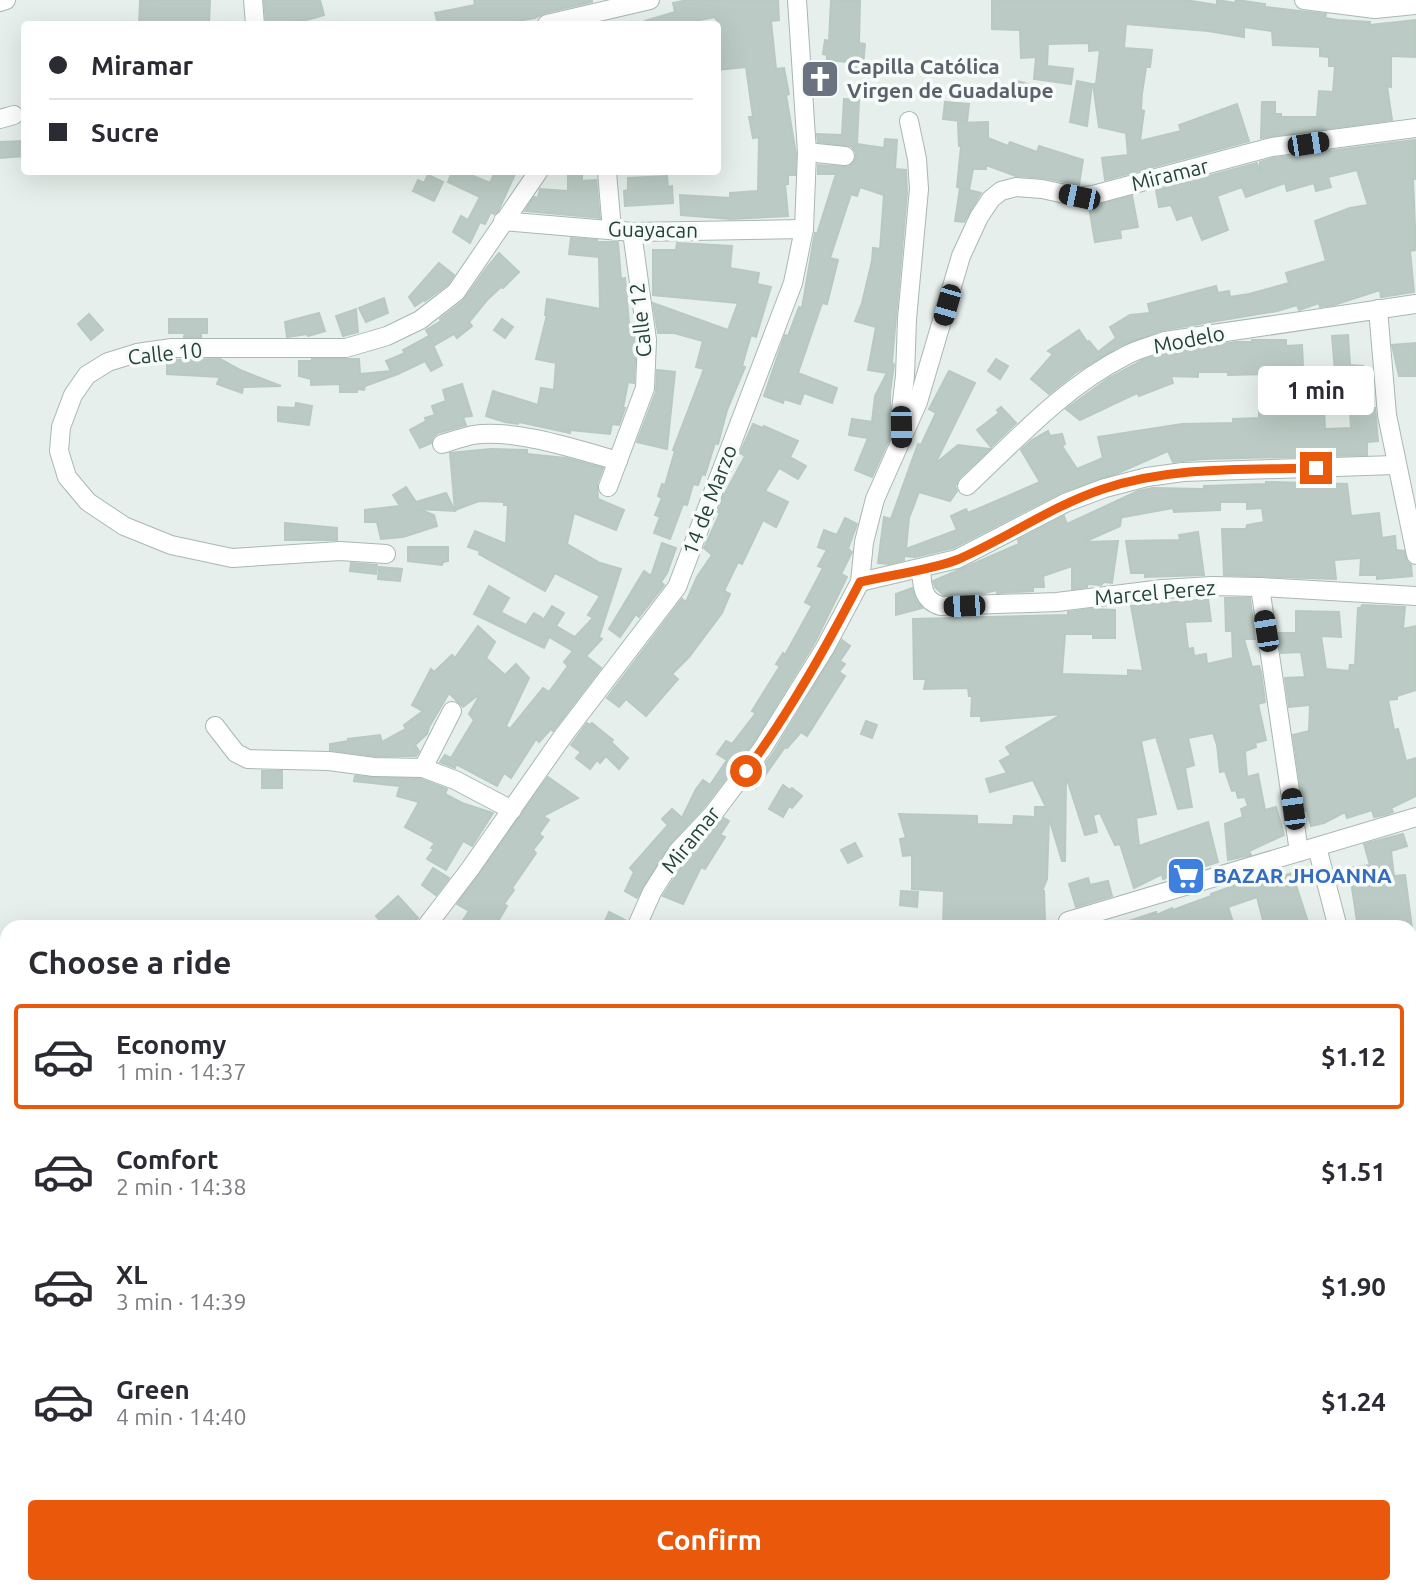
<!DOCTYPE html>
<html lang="en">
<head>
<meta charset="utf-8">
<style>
	:root { --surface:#fff; --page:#f2f2f3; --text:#2b2b33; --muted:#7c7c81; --line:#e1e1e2; --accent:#ea580c }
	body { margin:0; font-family:Ubuntu,sans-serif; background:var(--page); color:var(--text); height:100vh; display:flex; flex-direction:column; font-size:26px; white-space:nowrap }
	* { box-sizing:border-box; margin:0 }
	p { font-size:23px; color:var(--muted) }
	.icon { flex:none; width:38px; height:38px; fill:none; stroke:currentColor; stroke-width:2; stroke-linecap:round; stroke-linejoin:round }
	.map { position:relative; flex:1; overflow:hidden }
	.details { position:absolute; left:0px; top:920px; width:1418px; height:674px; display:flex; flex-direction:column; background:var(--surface); border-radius:21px 21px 0 0; box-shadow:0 7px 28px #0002 }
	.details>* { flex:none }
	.hud { position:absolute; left:21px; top:21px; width:700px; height:154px; border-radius:7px; box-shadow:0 7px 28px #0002; display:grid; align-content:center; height:154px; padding:0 28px; background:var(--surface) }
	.end { position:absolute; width:32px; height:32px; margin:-16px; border:9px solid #ea580c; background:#fff; box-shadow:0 0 0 4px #fff }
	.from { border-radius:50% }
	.bubble { position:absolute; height:49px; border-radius:7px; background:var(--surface); box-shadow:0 7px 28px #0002; font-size:23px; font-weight:700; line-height:49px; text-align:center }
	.car { position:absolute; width:21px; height:42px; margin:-21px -10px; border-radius:9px; box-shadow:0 0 5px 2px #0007; background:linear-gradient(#222 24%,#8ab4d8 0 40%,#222 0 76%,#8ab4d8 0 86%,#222 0) }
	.hud b { display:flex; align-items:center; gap:24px; height:66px; font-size:26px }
	.hud b+b { border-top:2px solid var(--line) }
	.hud i { width:18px; height:18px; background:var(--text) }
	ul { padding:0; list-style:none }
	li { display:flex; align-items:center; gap:21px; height:105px; margin:0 14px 10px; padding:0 14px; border:4px solid transparent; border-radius:7px }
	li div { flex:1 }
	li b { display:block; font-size:26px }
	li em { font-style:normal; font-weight:700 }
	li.selected { border-color:var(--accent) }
	li>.icon { width:63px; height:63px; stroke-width:1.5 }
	h2 { padding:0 28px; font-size:32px; line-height:84px }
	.action { display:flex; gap:14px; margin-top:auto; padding:14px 28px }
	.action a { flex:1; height:80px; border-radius:7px; background:var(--accent); color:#fff; font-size:28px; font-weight:700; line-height:80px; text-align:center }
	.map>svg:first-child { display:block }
	.building { fill:#bbcac4; stroke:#b8c9c2; stroke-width:2 }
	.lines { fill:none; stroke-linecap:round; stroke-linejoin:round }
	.service-casing { stroke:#a8b8b2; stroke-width:11 }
	.minor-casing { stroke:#a8b8b2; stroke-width:20 }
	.service { stroke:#fff; stroke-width:9 }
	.minor { stroke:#fff; stroke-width:18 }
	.route { stroke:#ea580c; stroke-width:9 }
	.labels { text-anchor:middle; stroke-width:7; stroke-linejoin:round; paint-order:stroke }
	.worship-label { font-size:21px; font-weight:bold; fill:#5b616d; stroke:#f7fbf9; text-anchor:start }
	.street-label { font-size:21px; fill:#24423a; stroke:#f7fbf9 }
	.shop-label { font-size:21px; font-weight:bold; fill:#366cbe; stroke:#f7fbf9; text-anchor:start }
</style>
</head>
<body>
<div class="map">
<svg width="1416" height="1593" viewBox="0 0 1416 1593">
	<rect width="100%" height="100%" fill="#e6efeb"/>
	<!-- building -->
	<g class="building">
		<polygon points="161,0 210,0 209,24 139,24 140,1"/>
		<polygon points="264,0 320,0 324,15 307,20 270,24 270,22 266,22"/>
		<polygon points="474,0 592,0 592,2 544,13 535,18 512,22 512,24 438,24 435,13 475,5"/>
		<polygon points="688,0 778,0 779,20 771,21 776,69 784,68 789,94 786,95 796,154 795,175 788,175 788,184 785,184 788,216 731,219 681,215 680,195 730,198 730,193 758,191 759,137 753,138 749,117 753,117 746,67 718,70 718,24 715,17 680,24 646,24 645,21 675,12 673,3"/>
		<polygon points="831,0 860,1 859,43 865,44 863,67 848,66 848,62 827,60 827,55 823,54 825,40 829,41"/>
		<polygon points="992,0 1185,0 1217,5 1217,0 1235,3 1236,0 1265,4 1265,7 1326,14 1325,18 1338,20 1370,22 1370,25 1416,20 1416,57 1391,56 1391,87 1387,86 1392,120 1261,138 1262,102 1275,102 1275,114 1281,114 1281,117 1317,117 1319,91 1333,92 1335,66 1329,66 1329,57 1320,56 1320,47 1273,45 1272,31 1244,27 1244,37 1208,31 1126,24 1124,48 1152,50 1150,67 1146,67 1142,93 1141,110 1144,111 1140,141 1181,131 1179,125 1237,104 1249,141 1105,180 1102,158 1128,155 1126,133 1099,127 1093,84 1096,84 1100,50 1089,51 1089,43 1048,44 1047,66 1073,69 1071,84 1034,79 1036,57 1021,58 1020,30 992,29"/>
		<polygon points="1013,80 1028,84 1025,98 1010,94"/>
		<polygon points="1077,81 1092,84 1087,126 1070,122"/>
		<polygon points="844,99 859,100 857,144 884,148 885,139 897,140 895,169 906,170 907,193 892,362 894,365 890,393 890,437 872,477 855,470 868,438 849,435 852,419 872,422 875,396 887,373 868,370 876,327 855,321 862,303 872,261 873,248 880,249 884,195 860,187 857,196 851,194 830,258 838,260 827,304 822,303 798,373 837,388 832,403 804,393 800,404 784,399 783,403 764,396 785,335 788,336 799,307 802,308 814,238 815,233 817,234 836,174 818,174 818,165 849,167 856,158 856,152 851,146 818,142 817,134 842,135"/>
		<polygon points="945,102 969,104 967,122 943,119"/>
		<polygon points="988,122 988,138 1008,146 1010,142 1037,152 1039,146 1083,160 1079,185 1044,178 1016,176 986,165 986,169 973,169 969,190 957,187 961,146 959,146 958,123"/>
		<polygon points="1415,140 1416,179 1413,179 1416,250 1410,251 1414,292 1381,297 1380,290 1334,305 1320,307 1319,303 1299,310 1297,305 1277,311 1163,330 1120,346 1075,373 1049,394 1031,379 1053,354 1048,351 1079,330 1087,342 1089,341 1098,352 1116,338 1110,327 1130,315 1150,313 1148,304 1216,286 1218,293 1229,291 1230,297 1249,294 1289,283 1286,273 1326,261 1315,221 1350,208 1368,205 1357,170 1328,177 1331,187 1316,191 1314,183 1287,191 1285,183 1246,197 1242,187 1217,196 1228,230 1202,240 1192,215 1177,220 1171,205 1159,207 1156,190 1257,163 1260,173 1260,162 1274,158"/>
		<polygon points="23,141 24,156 0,158 0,142"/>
		<polygon points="452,172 464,172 490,183 495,172 516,172 498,211 494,214 491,212 485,224 480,222 470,243 453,232 461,216 468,220 480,197 448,182"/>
		<polygon points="568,174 582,174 582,181 596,180 600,218 525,211 534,197 538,198 540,189 568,191"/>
		<polygon points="428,175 443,182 434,201 413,191 418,180 424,183"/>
		<polygon points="667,176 668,187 672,186 673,203 625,206 624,191 628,190 628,178"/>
		<polygon points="960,188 981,193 964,222 955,221"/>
		<polygon points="1132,196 1138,227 1120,230 1121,238 1095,242 1089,207"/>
		<polygon points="571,238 597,240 597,242 618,242 621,279 625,278 629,323 633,323 636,341 634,383 628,382 623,408 625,408 619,425 612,424 610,434 570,430 570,433 519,422 518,424 505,422 486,416 493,391 538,405 541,388 554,390 556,363 536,359 547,315 545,315 547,299 600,309 599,257 569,254"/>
		<polygon points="677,243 732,246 730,268 759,273 757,284 771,287 756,337 751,335 742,366 745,367 727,410 718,444 715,443 705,475 702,474 698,485 693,484 687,505 683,504 670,539 654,533 660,517 655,515 662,498 658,496 662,484 665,485 675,451 673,450 704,369 696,367 703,341 674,333 658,333 653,303 728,330 738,303 653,295 653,250 676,250"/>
		<polygon points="499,253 519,272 503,288 501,287 487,300 469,322 472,326 457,338 454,334 435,345 426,330 441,321 440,319 463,301 488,266"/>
		<polygon points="439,263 454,275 448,284 425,301 424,300 415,306 409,297"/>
		<polygon points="384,298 388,313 366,322 359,308"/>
		<polygon points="356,309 358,332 343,336 336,316"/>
		<polygon points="319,313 325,331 308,336 307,334 287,337 285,322"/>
		<polygon points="89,314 103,330 91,340 78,324"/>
		<polygon points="169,319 207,319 207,333 201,333 201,337 184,337 185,333 169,333"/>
		<polygon points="502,319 513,327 505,338 494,330"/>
		<polygon points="1348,335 1350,365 1363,366 1361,386 1336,384 1332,336"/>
		<polygon points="429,336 442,365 431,371 425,361 398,374 365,386 364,390 357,389 357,392 340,392 340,384 311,385 311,379 299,376 299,361 312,361 312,359 359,359 360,374 391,371 386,361 405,353 403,350"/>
		<polygon points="1252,340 1286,340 1286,346 1302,345 1303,365 1271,366 1270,374 1228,375 1228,372 1198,372 1198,377 1171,376 1173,383 1139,396 1137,393 1080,420 1066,409 1109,378 1143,360 1168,352 1236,342 1252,342"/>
		<polygon points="1416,343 1416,376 1399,376 1392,345"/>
		<polygon points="220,359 240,370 281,386 243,387 242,393 217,384 220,377 167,374 167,360"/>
		<polygon points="996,359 1008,366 1000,379 988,371"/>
		<polygon points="657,370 675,372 667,449 637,442 656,392"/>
		<polygon points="949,371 975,383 935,464 958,445 990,449 959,478 955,486 957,491 950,501 919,492 909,518 906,549 957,530 951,516 966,509 968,513 1040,482 1021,450 1032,440 1048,431 1050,436 1062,434 1065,444 1062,446 1077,469 1103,458 1098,437 1182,424 1233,423 1233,419 1259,418 1259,402 1300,401 1300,410 1324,408 1325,429 1351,428 1350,410 1375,408 1378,441 1367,442 1367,455 1204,459 1173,462 1168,451 1118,473 1060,493 953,548 915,557 904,556 904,560 889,564 878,563 884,517 891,519 918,444 921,445 936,413 929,409"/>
		<polygon points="462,384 472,416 463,417 466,425 438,433 433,437 431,443 420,448 410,430 426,421 425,418 435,415 432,406 446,401 443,390"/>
		<polygon points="296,403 312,406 309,425 278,421 278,407 295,408"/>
		<polygon points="1001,407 1016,423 991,447 977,430 999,413 997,410"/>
		<polygon points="753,424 763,428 764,426 798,441 790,457 806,466 798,479 779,468 765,491 788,502 776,527 763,520 742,564 738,562 724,591 730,594 722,613 689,657 672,674 678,679 646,716 626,699 619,707 607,698 682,599 686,602 697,577 712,555 704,548 720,513 718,512 723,497 745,456 740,453"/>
		<polygon points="491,449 527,450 527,454 566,458 603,468 597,484 598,499 624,510 616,530 574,513 567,544 600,563 621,569 599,637 602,639 586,656 601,668 553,731 551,729 539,742 536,739 511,778 504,773 497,786 456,764 455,768 440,762 445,755 451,758 474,720 469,714 481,693 463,707 449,693 429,727 427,734 415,745 419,751 416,756 375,756 330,750 330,744 348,741 348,739 380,735 382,742 406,729 404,725 423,711 412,705 431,669 434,672 452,655 455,658 478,626 495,642 486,658 505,675 516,664 529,678 506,726 510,729 543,688 549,692 568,666 564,662 573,651 549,637 544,648 474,614 489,586 509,598 501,612 506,615 526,625 534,613 544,619 552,606 564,613 556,626 575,637 593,618 588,615 600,596 555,573 545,591 479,554 480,551 468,547 475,531 506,544 508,505 504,505 504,502 479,501 455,510 450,453"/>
		<polygon points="1266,482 1347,484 1351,516 1379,513 1382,538 1395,536 1396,550 1404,551 1407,562 1411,565 1412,576 1377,579 1377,575 1360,575 1361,558 1334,560 1336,579 1224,575 1222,529 1246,529 1247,525 1264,522 1262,508 1247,509 1247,502 1220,502 1220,510 1174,512 1173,508 1123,517 1122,512 1120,526 1084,542 1118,541 1112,583 1104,582 1101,585 1087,584 1087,587 1072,589 1072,566 1043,576 1044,587 1033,587 1033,591 997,593 997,590 985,593 943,595 935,587 933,581 1019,544 1018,540 1064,516 1067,524 1138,491 1153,488 1204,489 1204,486 1266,484"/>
		<polygon points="406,487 416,502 446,493 455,511 418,509 434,515 437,526 403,537 381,539 377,522 365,522 365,510 400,506 393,495"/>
		<polygon points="845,518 857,524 848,549 852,552 841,574 847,577 815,642 753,743 704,807 669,845 637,898 625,891 634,872 630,868 668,825 662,819 672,809 682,818 696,789 703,780 710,785 727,760 717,754 726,741 732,744 756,713 752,711 780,666 776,664 783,653 785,655 812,606 805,602 823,568 818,566 827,550 818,547 824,530 837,535"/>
		<polygon points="285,523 337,528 337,540 285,540"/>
		<polygon points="1198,532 1204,575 1145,577 1145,573 1131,573 1126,541 1180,540 1179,535"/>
		<polygon points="662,543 676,548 667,573 661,582 664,585 639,617 636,614 620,637 609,629 644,571 651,576"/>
		<polygon points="408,547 448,547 448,561 443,562 442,565 408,561"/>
		<polygon points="351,563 377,565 376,574 350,571"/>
		<polygon points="379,567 402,569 400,581 378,579"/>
		<polygon points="912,588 916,601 922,608 896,615 896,594"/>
		<polygon points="1225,598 1250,598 1255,639 1244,639 1252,667 1259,666 1261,672 1265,702 1258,704 1266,740 1255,743 1256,747 1245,751 1247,777 1258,774 1265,810 1276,807 1284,835 1249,851 1251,855 1228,860 1225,824 1243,817 1241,809 1248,806 1245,797 1238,798 1236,790 1232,791 1225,771 1220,772 1217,745 1213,733 1188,738 1194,765 1185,768 1192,807 1178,809 1156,737 1141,741 1156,814 1136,818 1139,846 1208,822 1218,862 1163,879 1162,874 1134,888 1120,844 1115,845 1100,813 1093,815 1097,832 1085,835 1066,776 1065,861 1062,861 1049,818 1047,879 1042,891 1044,891 1045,922 1023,924 1023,928 943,928 944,891 912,889 912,855 903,856 900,839 906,838 899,814 977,816 977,824 1013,825 1014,816 1035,817 1035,807 1046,807 1033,780 990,792 986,779 1007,773 1000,761 1011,755 1006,747 1062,714 981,721 981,716 971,716 972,696 969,696 968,688 924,689 926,679 914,679 913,619 1068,615 1068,612 1090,609 1115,610 1115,638 1093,638 1093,634 1065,634 1062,674 1128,676 1128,670 1143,671 1131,606 1208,599 1211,621 1185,622 1188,649 1193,648 1194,656 1206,654 1207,664 1233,658 1232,631 1226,631"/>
		<polygon points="1362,605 1405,607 1403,629 1416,626 1416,690 1397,696 1397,699 1388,700 1394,730 1398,729 1406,761 1416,758 1416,796 1391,808 1393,812 1384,815 1374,817 1372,810 1347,818 1345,812 1324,823 1311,826 1307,811 1304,811 1293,735 1309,731 1310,705 1289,707 1285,678 1305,677 1301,652 1281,653 1278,633 1296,633 1296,611 1339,612 1341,637 1321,636 1326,669 1349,671 1350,665 1355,665 1358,608 1361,608"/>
		<polygon points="842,640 850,646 840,661 845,664 839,672 845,676 807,736 801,732 787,748 785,747 756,788 750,783 772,755"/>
		<polygon points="866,721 877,725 872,738 861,734"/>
		<polygon points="587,723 590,725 592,723 613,740 611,742 628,758 619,769 606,756 600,763 597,760 590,769 576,758 581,752 571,745"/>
		<rect x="262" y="771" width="20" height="17"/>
		<polygon points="355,776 421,779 447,789 445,794 462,803 493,813 472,846 463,841 446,870 427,859 434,849 431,848 435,843 405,827 419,802 397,796 400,786 354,781"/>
		<polygon points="548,777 578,798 543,816 549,820 539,834 543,837 533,850 536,853 512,888 514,890 504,904 507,906 494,928 458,928 469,911 457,904"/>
		<polygon points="783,785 790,790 792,788 802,796 792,808 789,806 783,817 769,809"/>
		<polygon points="724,818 729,821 720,835 725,837 705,869 701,867 683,904 663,896 687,858"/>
		<polygon points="1403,834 1407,846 1391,851 1394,876 1405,875 1412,928 1358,928 1351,881 1348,881 1346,868 1370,865 1364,844"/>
		<polygon points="855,843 862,856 848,863 841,850"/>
		<polygon points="433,868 449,878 436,895 422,885"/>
		<polygon points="1292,873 1310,928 1265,928 1257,897 1228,907 1235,928 1210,928 1208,923 1194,928 1118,928 1117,925 1156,912 1157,915 1172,908 1173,910 1211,896 1211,894 1236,885 1236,883 1249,879 1252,886"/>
		<polygon points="1088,878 1090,885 1108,881 1112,896 1076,907 1069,884"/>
		<polygon points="901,891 918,892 917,907 900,905"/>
		<polygon points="398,896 418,918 410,928 386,928 376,916"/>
		<polygon points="609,912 627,921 625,928 602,928"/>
	</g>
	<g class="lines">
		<!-- service casing -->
		<g class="service-casing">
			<polyline id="service" points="471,1593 478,1587"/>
		</g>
		<!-- minor casing -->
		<g class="minor-casing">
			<g id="minor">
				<polyline points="253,0 255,24"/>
				<polyline points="1304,0 1375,9 1416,5"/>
				<polyline points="0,2 6,0"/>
				<polyline points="547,24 650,0"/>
				<polyline points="0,119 14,115"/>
				<polyline points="807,152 845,156"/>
				<polyline points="607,172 612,230"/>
				<polyline points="503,221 632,232 804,229"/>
				<polyline points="1378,309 1387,415 1416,555"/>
				<polyline points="901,436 901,410 905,376 907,319 919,189 917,159 909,121"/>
				<path d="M 442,444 C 452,441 463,437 473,435 C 513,428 579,450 618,461"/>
				<path d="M 967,486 C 1016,440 1064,387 1125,356 C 1137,349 1152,346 1165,341 L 1416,304"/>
				<polyline points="608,487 645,388 647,340 632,232"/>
				<polyline points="386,554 340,551 232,558 171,545 124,526 88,502 67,477 59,451 61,427 73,395 87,375 108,362 137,353 172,348 346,348 387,336 420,320 456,292 538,172"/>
				<path d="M 921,568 C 922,585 922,601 941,606 L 1057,602 L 1163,589 L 1212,586 L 1260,587 L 1416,596"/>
				<polyline points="860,582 957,559 1065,503 1105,488 1147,477 1183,472 1395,465"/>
				<polyline points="1260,587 1299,852"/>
				<polyline points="215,726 236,753 248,759 329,761 374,767 423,768 455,780 512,810"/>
				<polyline points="423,768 452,711"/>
				<polyline points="1317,847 1338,928"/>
				<polyline points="1068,921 1416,817"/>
				<polyline points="425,928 470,869 563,736 677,587 793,283 804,229 807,152 797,0"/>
				<polyline points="636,928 652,892 678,851 713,814 762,749 825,648 860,582 864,542 875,499 918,402 961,256 979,217 991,199 1001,191 1016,187 1042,189 1079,197 1093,195 1272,147 1416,128"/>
				<polyline points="1410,1022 1416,1021"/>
				<polyline points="1410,1178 1416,1197"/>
				<polyline points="1410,1249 1416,1274"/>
				<polyline points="1410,1520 1416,1519"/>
				<polyline points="1305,1587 1307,1593"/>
				<polyline points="1135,1593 1153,1587"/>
			</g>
		</g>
		<!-- service -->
		<use href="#service" class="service"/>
		<!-- minor -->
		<use href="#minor" class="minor"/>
	</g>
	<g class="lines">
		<!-- route -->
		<path class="route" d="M 746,771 C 790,712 826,647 860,582 C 890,575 932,570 959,559 C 1009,537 1052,506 1103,489 C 1172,466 1245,470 1316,468"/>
	</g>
	<!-- icons -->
	<defs>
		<g id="church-square" transform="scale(2.0125)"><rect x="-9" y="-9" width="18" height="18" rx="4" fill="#6b7280" stroke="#f7fbf9"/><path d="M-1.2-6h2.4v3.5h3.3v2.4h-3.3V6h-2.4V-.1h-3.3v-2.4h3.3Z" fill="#fff"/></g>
		<g id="supermarket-square" transform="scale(2.0125)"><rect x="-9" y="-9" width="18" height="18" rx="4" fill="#3f7fe0" stroke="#f7fbf9"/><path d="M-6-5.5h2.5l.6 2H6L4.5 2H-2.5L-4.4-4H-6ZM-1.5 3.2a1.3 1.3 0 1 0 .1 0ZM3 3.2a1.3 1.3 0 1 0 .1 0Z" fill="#fff"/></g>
	</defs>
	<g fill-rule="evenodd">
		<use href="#church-square" x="820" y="79"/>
		<use href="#supermarket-square" x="1186" y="876"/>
	</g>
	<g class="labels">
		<!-- worship labels -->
		<g class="worship-label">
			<text x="847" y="74">Capilla Católica<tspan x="847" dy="24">Virgen de Guadalupe</tspan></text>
		</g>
		<!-- street labels -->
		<g class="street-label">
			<text transform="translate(1170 175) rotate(-14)" y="7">Miramar</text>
			<text transform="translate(653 230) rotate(1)" y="7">Guayacan</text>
			<text transform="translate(641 320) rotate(-96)" y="7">Calle 12</text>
			<text transform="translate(1189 340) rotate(-11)" y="7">Modelo</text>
			<text transform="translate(165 354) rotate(-6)" y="7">Calle 10</text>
			<text transform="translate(710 500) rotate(-69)" y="7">14 de Marzo</text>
			<text transform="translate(1155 593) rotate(-5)" y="7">Marcel Perez</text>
			<text transform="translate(691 840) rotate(-51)" y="7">Miramar</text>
		</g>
		<!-- shop labels -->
		<g class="shop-label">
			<text x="1213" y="883">BAZAR JHOANNA</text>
		</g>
	</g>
</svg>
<i class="end from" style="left:746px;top:771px"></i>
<i class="end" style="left:1316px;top:468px"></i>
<div class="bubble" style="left:1258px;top:366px;width:116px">1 min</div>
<i class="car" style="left:1308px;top:144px;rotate:81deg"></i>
<i class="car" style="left:1079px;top:197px;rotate:282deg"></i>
<i class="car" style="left:947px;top:305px;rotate:196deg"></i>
<i class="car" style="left:901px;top:427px;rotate:179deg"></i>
<i class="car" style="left:964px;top:606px;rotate:268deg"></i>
<i class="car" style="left:1266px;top:631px;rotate:351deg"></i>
<i class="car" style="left:1293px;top:809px;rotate:352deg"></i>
<div class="hud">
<b><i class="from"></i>Miramar</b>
<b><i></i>Sucre</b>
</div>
<section class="details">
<h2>Choose a ride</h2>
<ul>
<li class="selected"><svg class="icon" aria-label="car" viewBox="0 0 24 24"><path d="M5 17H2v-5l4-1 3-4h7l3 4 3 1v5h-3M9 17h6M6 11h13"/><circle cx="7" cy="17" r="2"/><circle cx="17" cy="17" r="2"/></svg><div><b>Economy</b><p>1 min · 14:37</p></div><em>$1.12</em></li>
<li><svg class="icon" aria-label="car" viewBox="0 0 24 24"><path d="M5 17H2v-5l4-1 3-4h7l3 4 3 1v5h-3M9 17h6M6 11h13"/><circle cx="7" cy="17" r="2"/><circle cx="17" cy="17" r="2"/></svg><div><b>Comfort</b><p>2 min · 14:38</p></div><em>$1.51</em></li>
<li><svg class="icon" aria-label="car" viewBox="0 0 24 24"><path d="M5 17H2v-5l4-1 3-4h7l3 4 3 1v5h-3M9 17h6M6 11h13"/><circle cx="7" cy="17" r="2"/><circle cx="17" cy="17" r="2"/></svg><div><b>XL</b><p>3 min · 14:39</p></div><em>$1.90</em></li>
<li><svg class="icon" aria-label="car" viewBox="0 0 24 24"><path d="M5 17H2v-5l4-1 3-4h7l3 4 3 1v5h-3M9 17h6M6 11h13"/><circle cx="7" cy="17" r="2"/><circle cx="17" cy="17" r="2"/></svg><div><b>Green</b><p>4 min · 14:40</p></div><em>$1.24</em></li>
</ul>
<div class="action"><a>Confirm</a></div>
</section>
</div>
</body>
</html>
